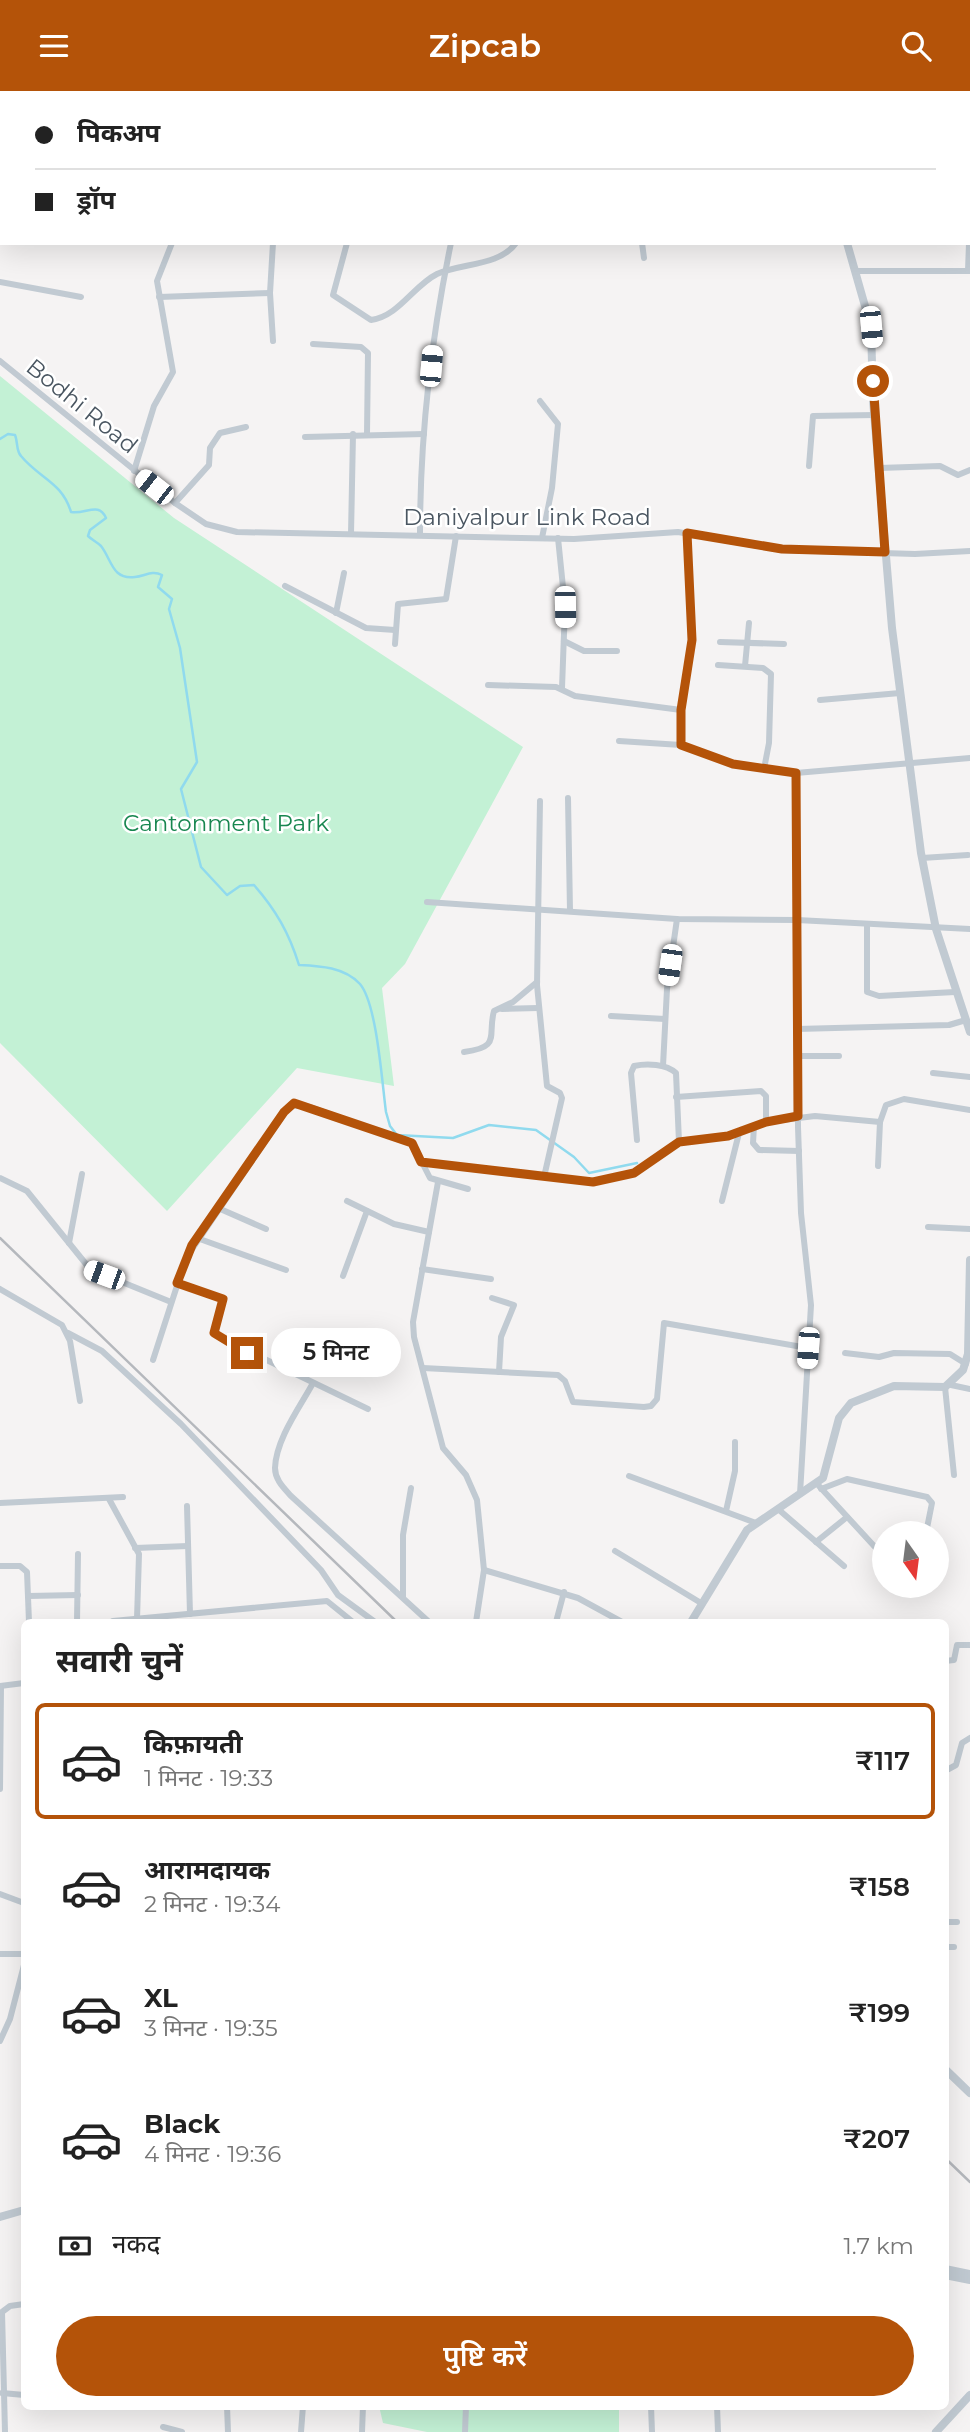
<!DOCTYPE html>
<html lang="hi">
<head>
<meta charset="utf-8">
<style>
	:root { --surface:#fff; --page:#f6f6f6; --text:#222; --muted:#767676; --line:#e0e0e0; --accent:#b45309 }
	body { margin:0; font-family:Montserrat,"Noto Sans Devanagari",sans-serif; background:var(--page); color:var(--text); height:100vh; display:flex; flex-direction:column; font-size:26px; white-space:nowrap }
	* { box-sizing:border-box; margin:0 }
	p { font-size:23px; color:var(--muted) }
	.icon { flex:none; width:38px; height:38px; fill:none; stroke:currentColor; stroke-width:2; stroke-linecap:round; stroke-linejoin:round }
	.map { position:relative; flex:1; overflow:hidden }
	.panel { position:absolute; left:21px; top:1528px; width:928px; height:791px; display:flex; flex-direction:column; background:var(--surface); border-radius:10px; box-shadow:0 7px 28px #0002 }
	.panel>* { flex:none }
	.banner { position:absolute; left:0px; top:0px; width:971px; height:154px; box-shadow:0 7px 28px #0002; display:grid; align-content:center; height:154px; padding:0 35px; background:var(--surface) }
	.needle { width:46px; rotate:166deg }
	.fabs { position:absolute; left:872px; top:1430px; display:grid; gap:14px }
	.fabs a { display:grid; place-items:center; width:77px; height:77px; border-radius:50%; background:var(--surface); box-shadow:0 7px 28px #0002; font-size:35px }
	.end { position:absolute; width:32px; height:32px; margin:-16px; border:9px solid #b45309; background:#fff; box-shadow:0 0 0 4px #fff }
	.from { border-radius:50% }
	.bubble { position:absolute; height:49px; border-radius:24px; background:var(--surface); box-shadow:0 7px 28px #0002; font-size:23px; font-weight:600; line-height:49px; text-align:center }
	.car { position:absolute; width:21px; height:42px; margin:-21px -10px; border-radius:9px; box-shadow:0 0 5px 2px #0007; background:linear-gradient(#fff 24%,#345 0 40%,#fff 0 76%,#345 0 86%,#fff 0) }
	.banner b { display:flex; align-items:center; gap:24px; height:66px; font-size:26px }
	.banner b+b { border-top:2px solid var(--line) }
	.banner i { width:18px; height:18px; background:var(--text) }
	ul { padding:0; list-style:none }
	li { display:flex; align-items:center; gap:21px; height:116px; margin:0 14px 10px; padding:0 21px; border:4px solid transparent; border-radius:10px }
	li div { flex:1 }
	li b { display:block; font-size:26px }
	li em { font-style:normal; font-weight:600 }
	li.active { border-color:var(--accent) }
	li>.icon { width:63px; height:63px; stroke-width:1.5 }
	h2 { padding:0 35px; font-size:32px; line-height:84px }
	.pay { display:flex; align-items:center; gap:18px; height:77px; padding:0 35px; font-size:26px }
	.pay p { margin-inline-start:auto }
	.action { display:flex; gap:14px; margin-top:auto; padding:14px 35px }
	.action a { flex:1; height:80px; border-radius:42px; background:var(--accent); color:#fff; font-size:28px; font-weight:600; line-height:80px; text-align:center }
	header { display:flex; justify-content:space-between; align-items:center; height:91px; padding:0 35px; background:var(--accent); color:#fff; font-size:32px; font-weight:600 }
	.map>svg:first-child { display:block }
	.green { fill:#c3f1d5 }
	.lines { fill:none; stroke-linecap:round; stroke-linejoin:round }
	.stream { stroke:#90daee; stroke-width:2.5 }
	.minor { stroke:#c1cad2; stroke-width:6 }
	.tertiary { stroke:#c1cad2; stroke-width:8 }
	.rail { stroke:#b5b8bd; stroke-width:2.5 }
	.route { stroke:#b45309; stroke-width:9 }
	.labels { text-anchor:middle; stroke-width:5; stroke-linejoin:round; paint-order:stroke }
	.street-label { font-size:23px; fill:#4a5661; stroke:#fff }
	.park-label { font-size:23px; fill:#17864f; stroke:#fff }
</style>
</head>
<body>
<header><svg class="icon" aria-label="menu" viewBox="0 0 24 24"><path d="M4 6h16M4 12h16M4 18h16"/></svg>Zipcab<svg class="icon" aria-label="search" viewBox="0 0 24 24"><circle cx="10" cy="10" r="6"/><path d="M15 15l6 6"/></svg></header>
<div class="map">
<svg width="970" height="2341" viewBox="0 0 970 2341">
	<rect width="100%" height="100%" fill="#f5f3f3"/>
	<!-- green -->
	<g class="green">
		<polygon points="0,285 174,427 523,656 405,873 382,897 394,995 297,977 167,1120 0,952"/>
		<polygon points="379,2315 619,2315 619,2341 427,2341 383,2332"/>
	</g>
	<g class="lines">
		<!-- stream -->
		<path class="stream" d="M 0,348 L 8,343 L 15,344 C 18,351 16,360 21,365 C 40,388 62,391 71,421 C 85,424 99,410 106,427 L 90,439 L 88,445 C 92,449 97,451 101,455 C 112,469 112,489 135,486 C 145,485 152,479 162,484 L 158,496 L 172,508 L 169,518 L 180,557 L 197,671 L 181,698 L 201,776 L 227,804 L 240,795 L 254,794 C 276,819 289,842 299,874 C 320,875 344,876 360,893 C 377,913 382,992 386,1021 L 390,1035 L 397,1044 L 453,1047 L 489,1034 L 536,1039 L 574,1066 L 589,1082 L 637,1072"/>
		<!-- minor -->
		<g class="minor">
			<polyline points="873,0 874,2"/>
			<polyline points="472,2 472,0"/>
			<polyline points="937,2 937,0"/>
			<polyline points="970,136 970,115"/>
			<polyline points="273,152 270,202 273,250"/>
			<path d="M 347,152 L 333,204 L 371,229 C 399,225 413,195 437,183 C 461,172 500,175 516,152"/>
			<polyline points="642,152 644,167"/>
			<polyline points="855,180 970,180"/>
			<polyline points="968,180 969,152"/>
			<polyline points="0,191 81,206"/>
			<polyline points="159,206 270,202"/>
			<polyline points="313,253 361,256 368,262 367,343"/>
			<polyline points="0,270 175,412 206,433 237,441 574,448 678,441 782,459 915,463 970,460"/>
			<polyline points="540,310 558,333 552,397 542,447"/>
			<polyline points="305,346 424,343"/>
			<polyline points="809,375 813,325 875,324"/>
			<polyline points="879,377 940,375 958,384 970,379"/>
			<polyline points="134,380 154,315 173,281 157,190 172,152"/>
			<polyline points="175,412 209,374 210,357 220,342 246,336"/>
			<polyline points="687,442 692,549 681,619 681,654 733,672 796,682 970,667"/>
			<polyline points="351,443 353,343"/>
			<path d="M 420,444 C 420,346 431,248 451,152"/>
			<polyline points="558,447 565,516 562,597"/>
			<polyline points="285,495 366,537 395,539"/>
			<polyline points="336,522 344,482"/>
			<polyline points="564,550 584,560 617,560"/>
			<polyline points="720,551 784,553"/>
			<polyline points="395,553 398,513 446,508 456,445"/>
			<polyline points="718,574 763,577 771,583 769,652 764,678"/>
			<polyline points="745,575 749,532"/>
			<polyline points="488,594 556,596 575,605 681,619"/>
			<polyline points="820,609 900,602"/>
			<polyline points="619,650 681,654"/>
			<polyline points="796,682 798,1036 801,1122 811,1214 800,1403"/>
			<polyline points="568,707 570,820"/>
			<polyline points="540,710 537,894 547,995 560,1002 562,1007 544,1086"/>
			<polyline points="922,767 968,764"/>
			<polyline points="427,811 677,828 797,829 970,838"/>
			<polyline points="867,833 867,901 879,905 955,901"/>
			<polyline points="502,918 538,917"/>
			<polyline points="611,925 665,928"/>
			<polyline points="797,938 949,934 966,929"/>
			<path d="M 464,961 C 502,956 487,945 494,920 L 513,911 L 537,891"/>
			<polyline points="797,965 839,965"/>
			<polyline points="663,975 667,898 677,828"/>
			<polyline points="933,982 970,986"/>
			<polyline points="676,1006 761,1000 766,1005 766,1031"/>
			<polyline points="754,1035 753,1052 759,1059 799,1060"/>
			<path d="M 637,1049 L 631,982 L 634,975 C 647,972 666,973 676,982 L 679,1051"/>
			<polyline points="421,1071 593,1091 634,1082 679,1051 728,1045 766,1031 815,1025 880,1031"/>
			<polyline points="878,1075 880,1031 886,1014 904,1008 970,1019"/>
			<polyline points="0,1087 27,1100 90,1178 171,1211"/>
			<polyline points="438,1091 413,1231 414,1246 443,1357 466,1384 477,1409 484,1479 476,1531"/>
			<polyline points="347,1110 394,1133 429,1141"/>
			<polyline points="722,1110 739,1042"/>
			<polyline points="218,1117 266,1138"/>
			<polyline points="928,1136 970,1138"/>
			<polyline points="197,1147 286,1179"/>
			<polyline points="69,1152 82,1083"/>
			<polyline points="422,1178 491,1188"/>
			<polyline points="343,1185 367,1120"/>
			<polyline points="177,1192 223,1208 214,1238 217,1245 368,1318"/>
			<polyline points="0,1198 62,1234 70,1250 80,1310"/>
			<polyline points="492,1207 514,1214 501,1246 499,1281"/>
			<polyline points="68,1242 102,1260 181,1333 321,1479 338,1504 375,1531"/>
			<polyline points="845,1262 879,1266 894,1262 950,1263 966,1273"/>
			<polyline points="153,1269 186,1167 290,1014 310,1016 412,1052 430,1087 468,1098"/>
			<polyline points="423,1277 558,1284 565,1290 573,1311 644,1316 651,1315 657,1308 664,1232 808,1257"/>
			<path d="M 313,1292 C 300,1316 276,1348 275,1377 C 275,1389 284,1397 291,1405 L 429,1531"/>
			<polyline points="951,1294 970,1298"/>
			<polyline points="945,1296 954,1384"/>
			<polyline points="629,1385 756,1432"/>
			<polyline points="819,1395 875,1456 884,1460"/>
			<polyline points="821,1398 847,1388 927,1406 932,1412 926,1442"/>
			<polyline points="109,1408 139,1463 137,1528"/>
			<polyline points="0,1412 123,1406"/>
			<polyline points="187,1415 190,1523"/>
			<polyline points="778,1418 844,1475"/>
			<polyline points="726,1420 735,1380 735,1351"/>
			<polyline points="816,1451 847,1426"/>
			<polyline points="135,1457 188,1455"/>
			<polyline points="615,1460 701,1512"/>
			<polyline points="0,1475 20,1475 27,1481 29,1531"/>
			<polyline points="484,1479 578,1507 622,1531"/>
			<polyline points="28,1505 78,1504"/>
			<polyline points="403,1506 403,1444 411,1397"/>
			<polyline points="113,1530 327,1510 353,1531"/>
			<polyline points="77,1531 78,1463"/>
			<polyline points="556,1531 564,1501"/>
			<polyline points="945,1570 954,1569 957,1554 970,1554"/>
			<polyline points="0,1595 24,1592"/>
			<polyline points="945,1680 956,1674 962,1652 970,1647"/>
			<polyline points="0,1698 1,1595"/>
			<polyline points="0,1803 24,1812"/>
			<polyline points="945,1831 957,1831"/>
			<polyline points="945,1856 954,1856"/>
			<polyline points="0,1863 24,1863"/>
			<polyline points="0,1950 10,1928 24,1874"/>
			<polyline points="2,2302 24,2304"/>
			<polyline points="227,2315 228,2341"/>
			<polyline points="651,2315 652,2341"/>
			<polyline points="717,2315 718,2341"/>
			<polyline points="163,2336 182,2341"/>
			<polyline points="5,2341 2,2221 10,2215 24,2213"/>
			<polyline points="301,2341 303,2315"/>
			<polyline points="362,2341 363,2315"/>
			<polyline points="465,2341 466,2315"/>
		</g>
		<!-- tertiary -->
		<g class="tertiary">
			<polyline points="777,0 778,2"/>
			<polyline points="847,152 871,236 873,309 892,537 921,762 936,838 970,941"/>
			<polyline points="691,1531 747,1439 823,1387 839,1327 851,1312 894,1295 945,1296 963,1279 968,1263 970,1169"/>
			<polyline points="945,1978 970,2002"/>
			<polyline points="0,2126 24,2119"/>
			<polyline points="945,2178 970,2183"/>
			<polyline points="945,2184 970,2189"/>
			<polyline points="936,2341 970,2304"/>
		</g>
		<!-- rail -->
		<g class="rail">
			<polyline points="0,1147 397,1531"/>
			<polyline points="945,2067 970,2091"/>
		</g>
	</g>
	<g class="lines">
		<!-- route -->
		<polyline class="route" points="247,1262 214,1242 223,1208 177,1192 192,1154 284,1021 294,1012 412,1052 421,1071 593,1091 634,1082 679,1051 728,1045 766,1031 798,1025 796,682 733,673 681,654 681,619 692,549 687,442 782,458 885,461 873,290"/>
	</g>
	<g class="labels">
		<!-- street labels -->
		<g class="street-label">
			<text transform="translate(82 315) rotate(39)" y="8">Bodhi Road</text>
			<text x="527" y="434">Daniyalpur Link Road</text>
		</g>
		<!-- park labels -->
		<g class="park-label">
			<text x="226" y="740">Cantonment Park</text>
		</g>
	</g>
</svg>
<div class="fabs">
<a><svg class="needle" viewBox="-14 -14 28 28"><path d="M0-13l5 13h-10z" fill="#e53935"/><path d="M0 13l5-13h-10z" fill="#767676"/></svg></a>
</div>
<i class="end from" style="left:873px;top:290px"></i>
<i class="end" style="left:247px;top:1262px"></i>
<div class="bubble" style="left:271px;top:1237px;width:130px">5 मिनट</div>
<i class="car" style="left:871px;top:236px;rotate:175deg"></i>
<i class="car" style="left:431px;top:275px;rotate:5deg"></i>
<i class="car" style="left:154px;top:396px;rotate:308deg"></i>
<i class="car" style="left:565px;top:516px;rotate:179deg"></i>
<i class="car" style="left:670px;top:874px;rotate:188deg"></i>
<i class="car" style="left:104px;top:1184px;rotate:290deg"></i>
<i class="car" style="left:808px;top:1257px;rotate:184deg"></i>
<div class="banner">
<b><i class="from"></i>पिकअप</b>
<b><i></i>ड्रॉप</b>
</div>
<section class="panel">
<h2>सवारी चुनें</h2>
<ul>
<li class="active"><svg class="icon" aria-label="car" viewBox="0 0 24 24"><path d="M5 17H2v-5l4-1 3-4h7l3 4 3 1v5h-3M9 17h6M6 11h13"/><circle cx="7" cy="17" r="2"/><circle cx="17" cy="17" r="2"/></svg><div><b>किफ़ायती</b><p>1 मिनट · 19:33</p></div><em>₹117</em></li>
<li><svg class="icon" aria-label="car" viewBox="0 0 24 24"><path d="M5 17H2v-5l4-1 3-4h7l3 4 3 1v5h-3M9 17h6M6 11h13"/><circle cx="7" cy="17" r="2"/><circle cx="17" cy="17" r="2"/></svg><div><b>आरामदायक</b><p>2 मिनट · 19:34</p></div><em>₹158</em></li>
<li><svg class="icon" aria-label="car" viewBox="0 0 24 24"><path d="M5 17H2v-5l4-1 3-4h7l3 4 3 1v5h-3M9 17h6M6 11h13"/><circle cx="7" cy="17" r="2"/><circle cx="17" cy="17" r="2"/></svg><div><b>XL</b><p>3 मिनट · 19:35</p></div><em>₹199</em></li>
<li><svg class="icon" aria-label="car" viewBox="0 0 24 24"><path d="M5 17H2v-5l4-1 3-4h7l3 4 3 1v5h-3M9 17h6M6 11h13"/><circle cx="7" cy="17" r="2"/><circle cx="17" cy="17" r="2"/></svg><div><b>Black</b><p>4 मिनट · 19:36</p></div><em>₹207</em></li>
</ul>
<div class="pay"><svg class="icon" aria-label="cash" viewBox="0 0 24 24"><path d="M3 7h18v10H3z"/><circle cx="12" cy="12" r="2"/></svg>नकद<p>1.7 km</p></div>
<div class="action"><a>पुष्टि करें</a></div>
</section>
</div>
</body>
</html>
